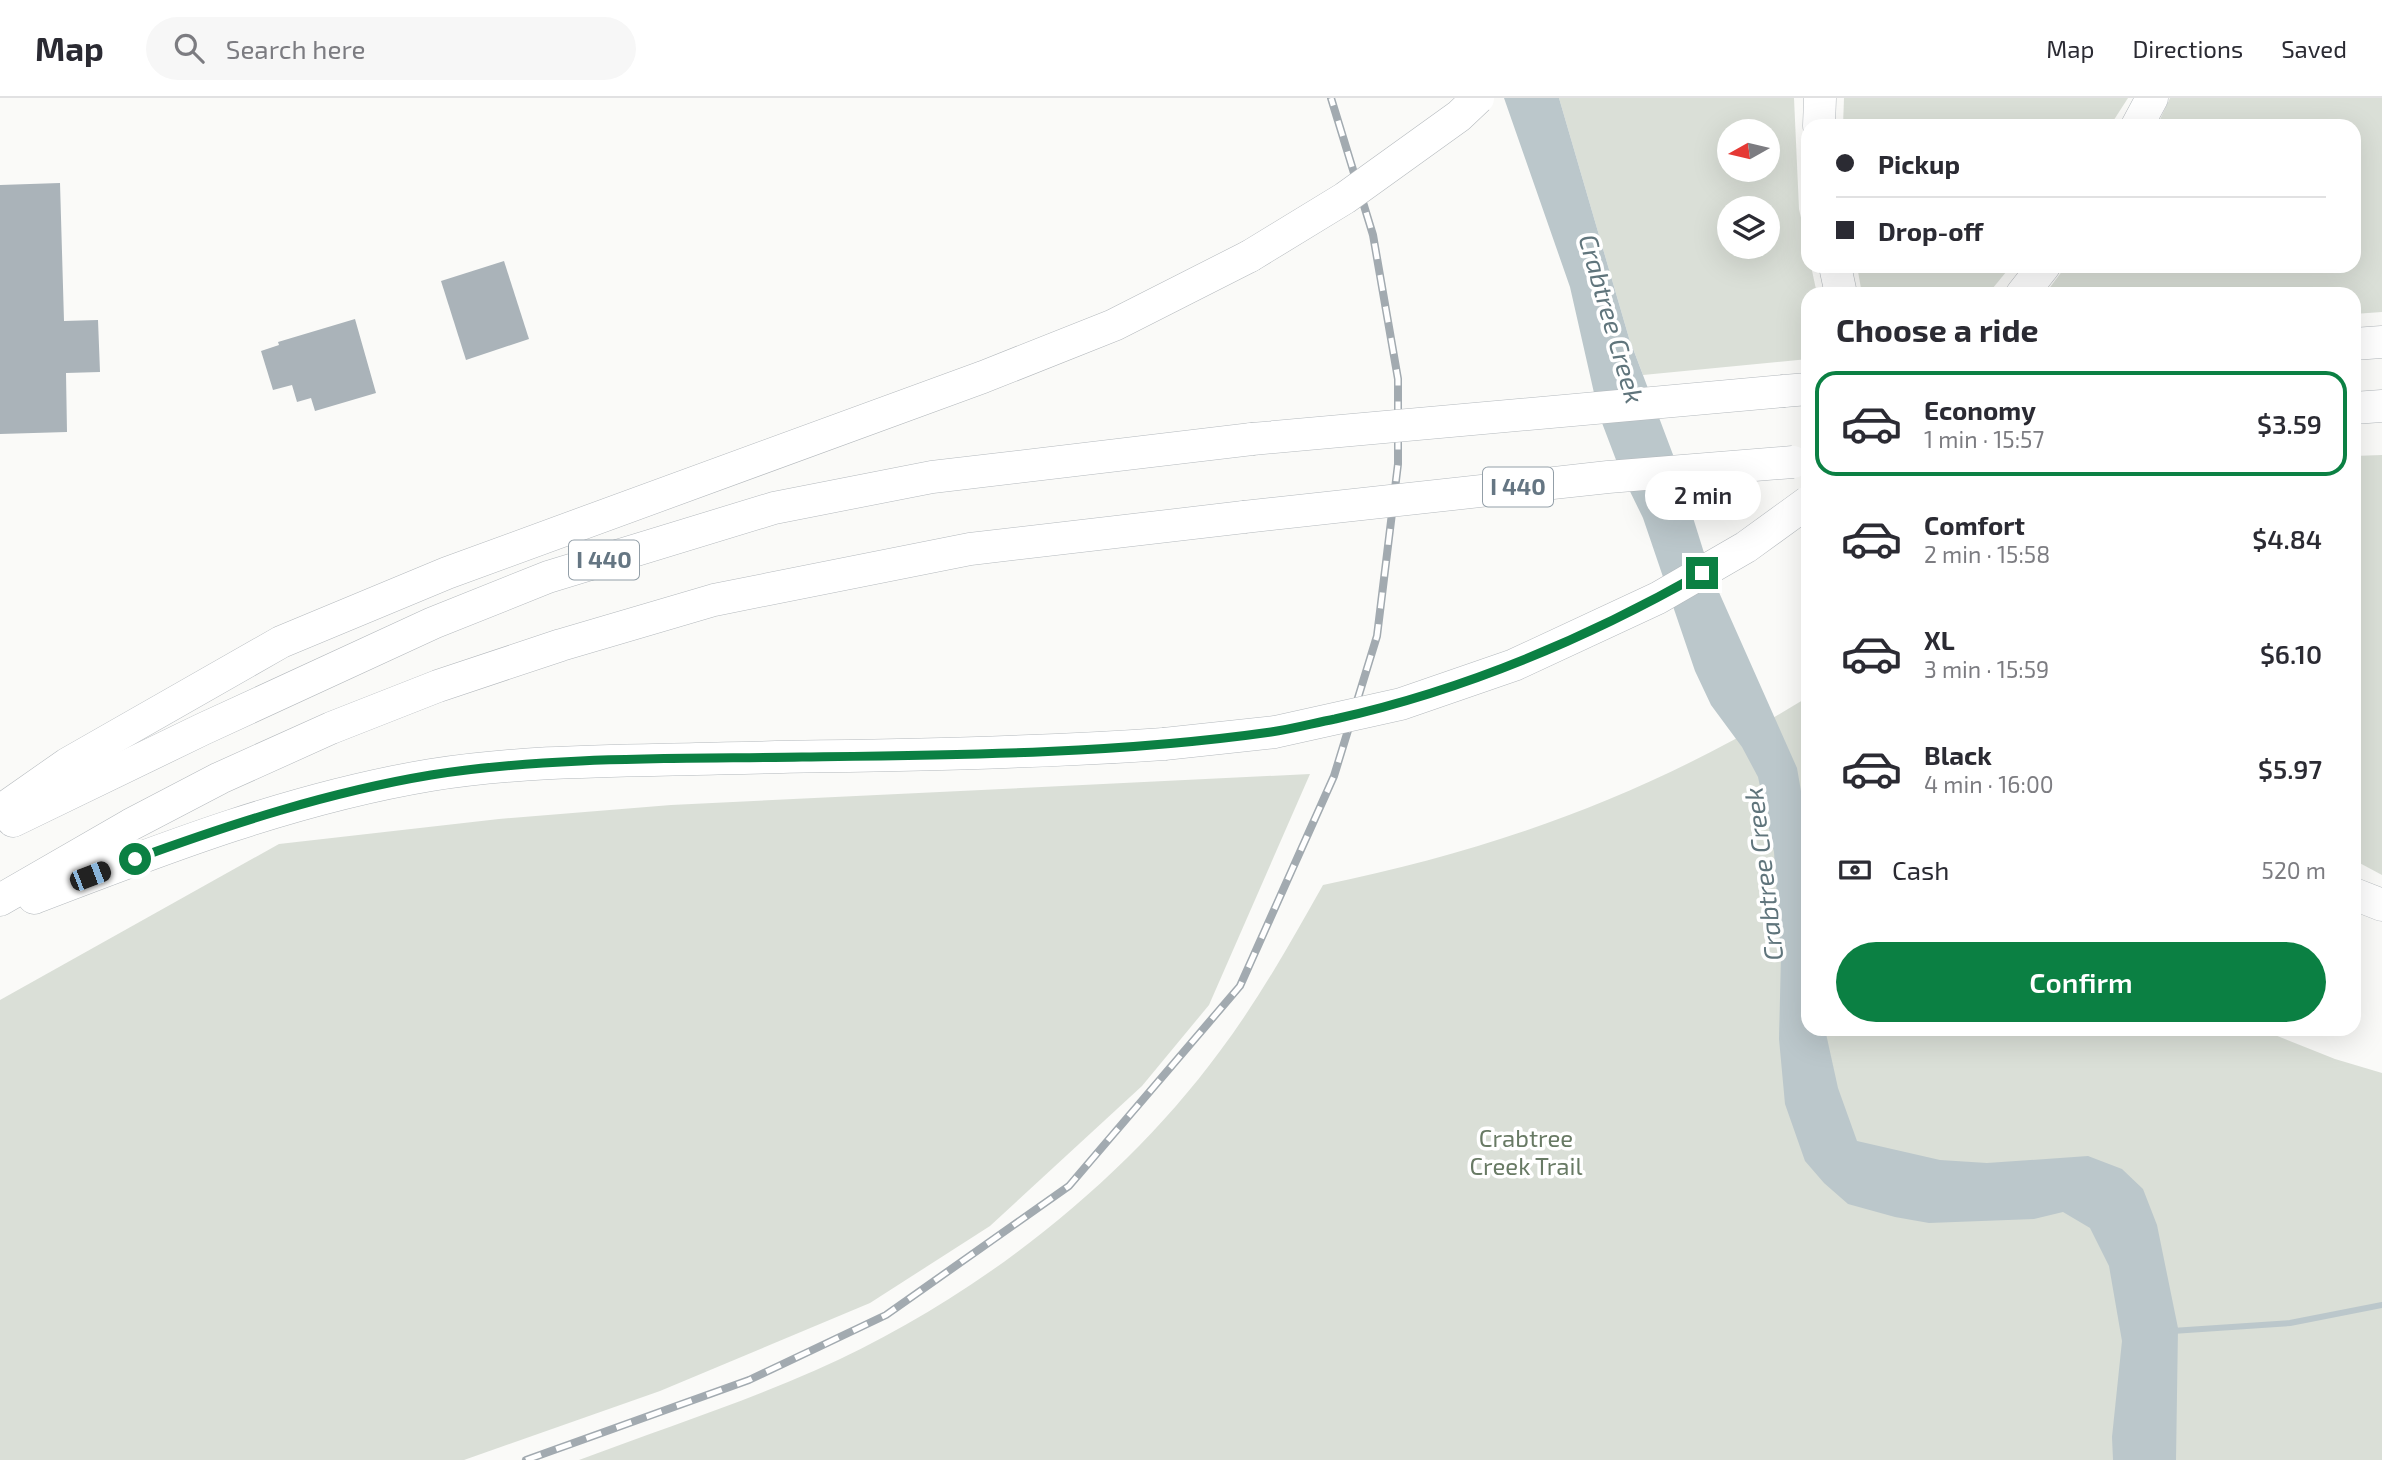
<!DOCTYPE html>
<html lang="en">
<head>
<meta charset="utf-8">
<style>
	:root { --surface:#fff; --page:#f7f7f7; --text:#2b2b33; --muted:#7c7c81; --line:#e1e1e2; --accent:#0b8043 }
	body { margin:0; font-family:"Exo 2",sans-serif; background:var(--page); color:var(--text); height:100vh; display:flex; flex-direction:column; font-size:26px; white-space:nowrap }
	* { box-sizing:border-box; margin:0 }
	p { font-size:23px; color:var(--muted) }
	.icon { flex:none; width:38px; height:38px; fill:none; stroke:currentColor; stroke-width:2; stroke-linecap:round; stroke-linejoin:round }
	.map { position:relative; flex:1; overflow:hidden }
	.sheet { position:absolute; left:1801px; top:189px; width:560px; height:749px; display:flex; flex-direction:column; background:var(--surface); border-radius:21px; box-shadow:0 7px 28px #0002 }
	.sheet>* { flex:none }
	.banner { position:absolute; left:1801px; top:21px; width:560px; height:154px; border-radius:21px; box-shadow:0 7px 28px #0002; display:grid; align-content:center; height:154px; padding:0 35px; background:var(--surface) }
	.needle { width:46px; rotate:262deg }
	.fabs { position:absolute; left:1717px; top:21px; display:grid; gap:14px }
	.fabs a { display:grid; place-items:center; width:63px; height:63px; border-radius:50%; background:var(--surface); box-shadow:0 7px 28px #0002; font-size:35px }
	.end { position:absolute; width:32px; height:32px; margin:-16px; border:9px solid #0b8043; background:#fff; box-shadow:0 0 0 4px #fff }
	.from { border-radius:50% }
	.bubble { position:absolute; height:49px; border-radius:24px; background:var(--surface); box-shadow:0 7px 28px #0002; font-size:23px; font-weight:600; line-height:49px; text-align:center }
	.car { position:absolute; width:21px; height:42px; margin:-21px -10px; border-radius:9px; box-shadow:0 0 5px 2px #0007; background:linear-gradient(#222 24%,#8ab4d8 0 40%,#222 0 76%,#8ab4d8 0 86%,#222 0) }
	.banner b { display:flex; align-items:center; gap:24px; height:66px; font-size:26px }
	.banner b+b { border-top:2px solid var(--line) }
	.banner i { width:18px; height:18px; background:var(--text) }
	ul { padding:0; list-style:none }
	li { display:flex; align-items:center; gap:21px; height:105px; margin:0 14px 10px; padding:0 21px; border:4px solid transparent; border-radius:21px }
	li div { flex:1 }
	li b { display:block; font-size:26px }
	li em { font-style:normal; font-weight:600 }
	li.active { border-color:var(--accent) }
	li>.icon { width:63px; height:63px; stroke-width:1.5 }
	h2 { padding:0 35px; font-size:32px; line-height:84px }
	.pay { display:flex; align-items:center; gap:18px; height:77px; padding:0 35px; font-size:26px }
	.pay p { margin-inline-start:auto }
	.primary-button { display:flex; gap:14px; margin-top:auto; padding:14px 35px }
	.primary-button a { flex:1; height:80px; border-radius:42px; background:var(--accent); color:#fff; font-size:28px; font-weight:600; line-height:80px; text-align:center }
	header { display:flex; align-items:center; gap:42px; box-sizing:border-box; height:98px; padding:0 35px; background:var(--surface); border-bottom:2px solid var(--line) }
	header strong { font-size:33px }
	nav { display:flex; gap:38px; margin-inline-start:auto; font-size:24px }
	.search { width:490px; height:63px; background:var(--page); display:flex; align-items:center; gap:18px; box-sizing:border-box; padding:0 24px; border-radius:38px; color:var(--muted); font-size:26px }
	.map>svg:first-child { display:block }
	.green { fill:#dadfd7; fill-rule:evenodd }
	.water { fill:#bbc7cb }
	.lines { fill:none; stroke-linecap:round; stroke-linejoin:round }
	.stream { stroke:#bbc7cb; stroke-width:6 }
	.building { fill:#aab3b9 }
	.motorway-casing { stroke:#b4b9bd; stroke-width:33 }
	.motorway { stroke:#fff; stroke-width:32 }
	.rail-casing { stroke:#a2aab0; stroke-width:8 }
	.rail { stroke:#fff; stroke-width:5; stroke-dasharray:16; stroke-linecap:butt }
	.motorway-bridge-casing { stroke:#b4b9bd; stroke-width:33; stroke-linecap:butt }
	.motorway-bridge { stroke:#fff; stroke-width:32 }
	.route { stroke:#0b8043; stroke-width:9 }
	.labels { text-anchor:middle; stroke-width:7; stroke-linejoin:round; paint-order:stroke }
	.shield { fill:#fff; stroke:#939fa8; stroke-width:2 }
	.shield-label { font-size:23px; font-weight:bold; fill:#657683 }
	.park-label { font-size:24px; fill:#687a64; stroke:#fff }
	.water-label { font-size:26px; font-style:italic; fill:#60757c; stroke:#fff }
</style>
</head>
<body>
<header>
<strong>Map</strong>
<div class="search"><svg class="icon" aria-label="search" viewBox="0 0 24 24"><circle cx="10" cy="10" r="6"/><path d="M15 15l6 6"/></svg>Search here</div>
<nav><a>Map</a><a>Directions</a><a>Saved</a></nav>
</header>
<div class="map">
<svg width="2382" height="1362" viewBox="0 0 2382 1362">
	<rect width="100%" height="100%" fill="#fafaf8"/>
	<!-- green -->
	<g class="green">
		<path d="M 1559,0 L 1794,0 L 1799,111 L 1808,150 L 1808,168 L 1811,168 L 1817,196 L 1808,196 L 1808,261 L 1643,277 L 1629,240 ZM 1729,33 L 1768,33 L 1768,72 L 1729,72 ZM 1729,110 L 1768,110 L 1768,149 L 1729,149 Z"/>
		<polygon points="1844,0 2128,0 2110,28 1843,28"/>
		<polygon points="2170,0 2382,0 2382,214 2354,216 2354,196 2045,196 2066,168 2354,168 2354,28 2157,28"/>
		<polygon points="1857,168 2011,168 1988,196 1862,196"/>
		<polygon points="2382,357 2382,777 2354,762 2354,358"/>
		<path d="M 1808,599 L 1808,931 L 2260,931 L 2335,961 L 2382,975 L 2382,1362 L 579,1362 C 658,1332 739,1306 816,1272 C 970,1204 1120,1089 1220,953 C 1259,901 1291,844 1323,787 C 1502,750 1652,695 1808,599 Z"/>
		<polygon points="1310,676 1209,907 1142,988 990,1128 870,1205 660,1293 464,1362 0,1362 0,902 279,746 499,721 671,707"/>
	</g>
	<!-- water -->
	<polygon class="water" points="1504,0 1559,0 1629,240 1675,362 1710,474 1797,670 1806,722 1808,931 1825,931 1838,990 1857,1043 1940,1062 1987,1065 2088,1058 2122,1071 2143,1091 2157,1127 2178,1230 2176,1362 2113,1362 2112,1339 2122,1243 2109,1168 2090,1130 2063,1114 2034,1121 1929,1125 1895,1119 1848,1106 1824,1085 1805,1063 1785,1006 1779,941 1781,858 1774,754 1758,679 1742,649 1711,607 1695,573 1643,420 1621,375 1599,317 1570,189"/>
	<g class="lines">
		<!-- stream -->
		<polyline class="stream" points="2172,1233 2290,1225 2382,1207"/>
	</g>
	<!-- building -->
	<g class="building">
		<polygon points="60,85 64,223 98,222 100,274 66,275 67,334 0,336 0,87"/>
		<polygon points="504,163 529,241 466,262 441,183"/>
		<polygon points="355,221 376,295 315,313 311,300 297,304 292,287 273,292 261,253 279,247 278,244"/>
	</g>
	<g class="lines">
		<!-- motorway casing -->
		<g class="motorway-casing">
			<g id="motorway">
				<polyline points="1819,28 1820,0"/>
				<polyline points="2137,28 2152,0"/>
				<polyline points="1835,168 1841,196"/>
				<polyline points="2022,196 2044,168"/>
				<polyline points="2354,246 2382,244"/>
				<polyline points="1784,293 1808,291"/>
				<polyline points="2354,310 2382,308"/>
				<polyline points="0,713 67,666 281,544 447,475 983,279 1114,227 1250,158"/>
				<polyline points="13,723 203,631 433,525 548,479 774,410 932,379 1252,341"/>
				<polyline points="2354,796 2382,807"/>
				<path d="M 34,800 C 164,750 293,700 431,677 C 519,663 608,663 696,661 C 852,657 1008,657 1164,646"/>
				<polyline points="0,802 130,727 220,680 331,630 438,588 561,547 714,502 970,451 1244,419"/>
			</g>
		</g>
		<!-- motorway -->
		<use href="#motorway" class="motorway"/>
		<!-- rail casing -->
		<g class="rail-casing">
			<polyline id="rail" points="526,1362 749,1282 886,1217 1069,1088 1240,888 1334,678 1377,538 1398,366 1398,281 1373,137 1331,0"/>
		</g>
		<!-- rail -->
		<use href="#rail" class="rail"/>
		<!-- motorway-bridge casing -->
		<g class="motorway-bridge-casing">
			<g id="motorway-bridge">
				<polyline points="1250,158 1345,100 1459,18 1478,0"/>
				<polyline points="1252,341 1784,293"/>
				<polyline points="1244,419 1608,379 1793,364"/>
				<polyline points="1164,646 1275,634 1401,606 1514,567 1658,500 1746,449 1808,404"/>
			</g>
		</g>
		<!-- motorway-bridge -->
		<use href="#motorway-bridge" class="motorway-bridge"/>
	</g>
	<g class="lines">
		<!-- route -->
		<path class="route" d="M 135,761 C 231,726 329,694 431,677 C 550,658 681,661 802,659 C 959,657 1116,656 1271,634 C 1293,631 1314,625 1335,621 C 1465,592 1586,541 1702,475"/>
	</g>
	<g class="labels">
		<!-- shield labels -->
		<g class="shield">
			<rect x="1483" y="369.5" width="70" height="39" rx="5"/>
			<rect x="569" y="442.5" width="70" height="39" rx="5"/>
		</g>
		<g class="shield-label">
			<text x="1518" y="397">I 440</text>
			<text x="604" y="470">I 440</text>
		</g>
		<!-- park labels -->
		<g class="park-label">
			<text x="1526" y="1049">Crabtree<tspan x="1526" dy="28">Creek Trail</tspan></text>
		</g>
		<!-- water labels -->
		<g class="water-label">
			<text transform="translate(1611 221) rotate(74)" y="9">Crabtree Creek</text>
			<text transform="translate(1764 776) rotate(-97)" y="9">Crabtree Creek</text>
		</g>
	</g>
</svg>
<div class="fabs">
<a><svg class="needle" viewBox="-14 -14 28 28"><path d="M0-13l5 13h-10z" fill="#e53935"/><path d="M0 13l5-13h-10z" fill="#7c7c81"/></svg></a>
<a><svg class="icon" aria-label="layers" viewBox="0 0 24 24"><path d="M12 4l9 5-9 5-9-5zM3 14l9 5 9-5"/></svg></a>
</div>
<i class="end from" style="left:135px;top:761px"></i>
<i class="end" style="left:1702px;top:475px"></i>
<div class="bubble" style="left:1645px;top:373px;width:116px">2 min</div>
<i class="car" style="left:90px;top:778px;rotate:69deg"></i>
<div class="banner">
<b><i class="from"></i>Pickup</b>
<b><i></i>Drop-off</b>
</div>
<section class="sheet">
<h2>Choose a ride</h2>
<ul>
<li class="active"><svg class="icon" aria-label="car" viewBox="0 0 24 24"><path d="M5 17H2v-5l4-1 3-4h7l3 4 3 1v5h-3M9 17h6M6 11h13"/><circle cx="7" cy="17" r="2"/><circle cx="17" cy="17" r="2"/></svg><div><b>Economy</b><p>1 min · 15:57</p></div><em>$3.59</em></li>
<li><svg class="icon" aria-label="car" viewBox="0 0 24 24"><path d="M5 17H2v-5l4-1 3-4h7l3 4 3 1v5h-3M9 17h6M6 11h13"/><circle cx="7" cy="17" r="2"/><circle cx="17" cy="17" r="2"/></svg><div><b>Comfort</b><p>2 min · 15:58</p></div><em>$4.84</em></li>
<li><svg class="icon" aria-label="car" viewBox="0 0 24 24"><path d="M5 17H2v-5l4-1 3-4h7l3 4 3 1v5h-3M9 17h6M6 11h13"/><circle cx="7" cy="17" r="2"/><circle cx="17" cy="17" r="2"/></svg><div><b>XL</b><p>3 min · 15:59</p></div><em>$6.10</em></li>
<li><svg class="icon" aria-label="car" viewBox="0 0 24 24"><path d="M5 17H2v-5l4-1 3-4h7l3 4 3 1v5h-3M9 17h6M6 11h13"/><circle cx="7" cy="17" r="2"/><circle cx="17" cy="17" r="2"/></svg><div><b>Black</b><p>4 min · 16:00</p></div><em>$5.97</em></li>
</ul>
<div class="pay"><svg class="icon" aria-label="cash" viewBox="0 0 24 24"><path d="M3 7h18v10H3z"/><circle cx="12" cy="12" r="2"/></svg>Cash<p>520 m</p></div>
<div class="primary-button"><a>Confirm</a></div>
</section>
</div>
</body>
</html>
